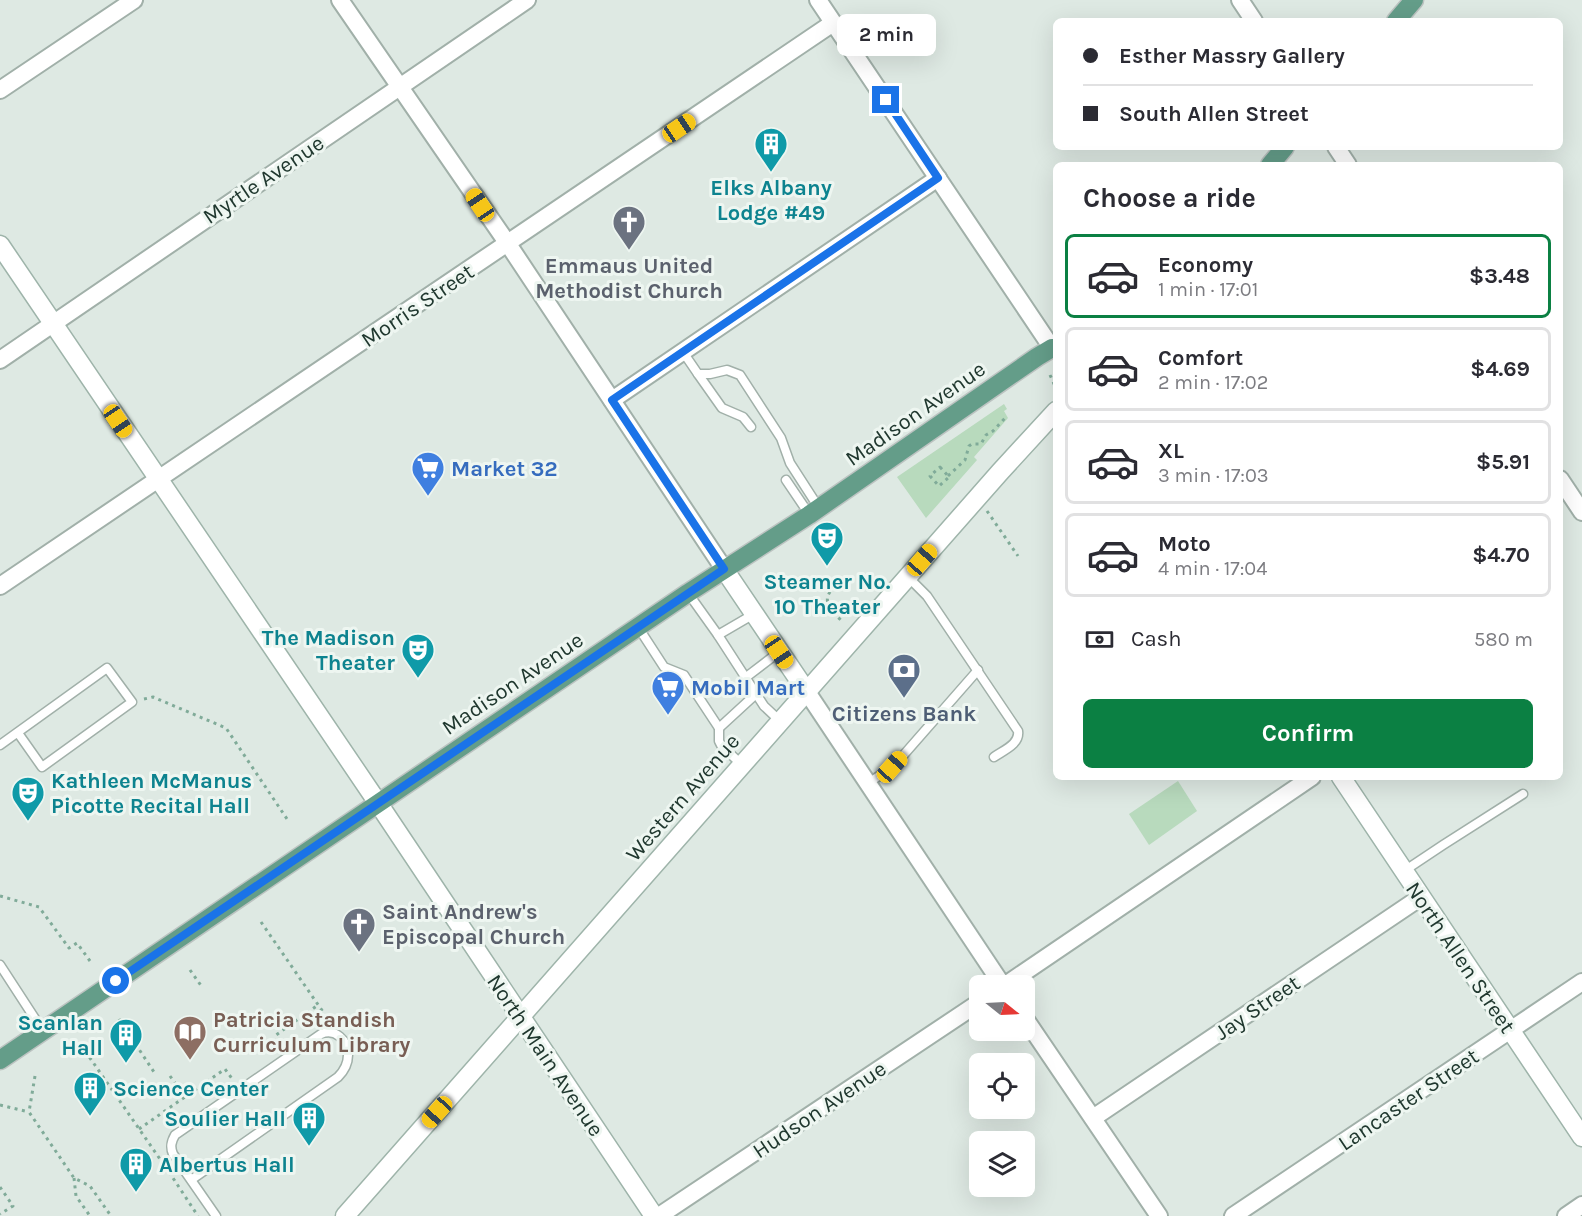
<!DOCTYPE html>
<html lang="en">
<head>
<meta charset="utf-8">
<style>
	:root { --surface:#fff; --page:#f7f7f7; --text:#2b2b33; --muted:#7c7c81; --line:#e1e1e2; --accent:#0b8043 }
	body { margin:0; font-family:Karla,sans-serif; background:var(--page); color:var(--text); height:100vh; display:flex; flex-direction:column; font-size:22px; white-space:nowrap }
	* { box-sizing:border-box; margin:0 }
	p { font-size:20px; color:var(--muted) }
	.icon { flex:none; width:33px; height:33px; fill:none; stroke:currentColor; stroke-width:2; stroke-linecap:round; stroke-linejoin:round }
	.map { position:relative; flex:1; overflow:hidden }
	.side { position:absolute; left:1053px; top:162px; width:510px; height:618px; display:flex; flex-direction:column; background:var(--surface); border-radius:9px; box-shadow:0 6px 24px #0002 }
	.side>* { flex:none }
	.top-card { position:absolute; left:1053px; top:18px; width:510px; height:132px; border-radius:9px; box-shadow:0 6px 24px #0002; display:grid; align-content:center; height:132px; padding:0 30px; background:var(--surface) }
	.needle { width:39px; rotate:108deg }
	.buttons { position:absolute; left:969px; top:975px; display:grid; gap:12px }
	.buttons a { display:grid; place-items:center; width:66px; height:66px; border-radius:9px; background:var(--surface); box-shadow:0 6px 24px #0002; font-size:30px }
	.end { position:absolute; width:27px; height:27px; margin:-14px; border:8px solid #1a73e8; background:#fff; box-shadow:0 0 0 3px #fff }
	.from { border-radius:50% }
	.bubble { position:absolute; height:42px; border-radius:9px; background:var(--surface); box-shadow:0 6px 24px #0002; font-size:20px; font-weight:700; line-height:42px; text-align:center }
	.car { position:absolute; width:18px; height:36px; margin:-18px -9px; border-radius:8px; box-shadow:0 0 4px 2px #0007; background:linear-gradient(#f5c518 24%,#345 0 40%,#f5c518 0 76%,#345 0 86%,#f5c518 0) }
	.top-card b { display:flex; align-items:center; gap:21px; height:57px; font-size:22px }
	.top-card b+b { border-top:2px solid var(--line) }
	.top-card i { width:15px; height:15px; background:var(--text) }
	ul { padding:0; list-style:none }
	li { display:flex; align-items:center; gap:18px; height:84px; margin:0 12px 9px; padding:0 18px; border:3px solid var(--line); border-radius:9px }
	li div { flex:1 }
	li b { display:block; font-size:22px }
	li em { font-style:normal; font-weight:700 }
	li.current { border-color:var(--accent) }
	li>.icon { width:54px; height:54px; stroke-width:1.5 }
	h2 { padding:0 30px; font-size:27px; line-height:72px }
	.pay { display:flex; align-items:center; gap:15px; height:66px; padding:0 30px; font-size:22px }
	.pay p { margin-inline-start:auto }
	.primary-button { display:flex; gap:12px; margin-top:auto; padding:12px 30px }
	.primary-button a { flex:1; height:69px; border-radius:9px; background:var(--accent); color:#fff; font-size:24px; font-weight:700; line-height:69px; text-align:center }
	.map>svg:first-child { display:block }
	.green { fill:#b8dabd }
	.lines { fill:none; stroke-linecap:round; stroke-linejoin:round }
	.lane-casing { stroke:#a1b0a9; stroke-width:11 }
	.street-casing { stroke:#a1b0a9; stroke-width:20 }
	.secondary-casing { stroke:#9eb4aa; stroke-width:21 }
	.primary-casing { stroke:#bcc3c1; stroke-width:21 }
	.path { stroke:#80ab99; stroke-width:3; stroke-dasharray:3 4.5; stroke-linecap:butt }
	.lane { stroke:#fff; stroke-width:8 }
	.street { stroke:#fff; stroke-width:16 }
	.secondary { stroke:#fff; stroke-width:18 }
	.primary { stroke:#649d89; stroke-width:18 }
	.route { stroke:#1a73e8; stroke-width:8 }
	.labels { text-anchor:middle; stroke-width:6; stroke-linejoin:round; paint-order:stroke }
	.street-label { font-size:22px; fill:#20382f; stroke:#eef6f1 }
	.culture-label { font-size:22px; font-weight:bold; fill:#0d838f; stroke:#eef6f1; text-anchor:end }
	.worship-label { font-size:22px; font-weight:bold; fill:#5b616d; stroke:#eef6f1 }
	.shop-label { font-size:22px; font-weight:bold; fill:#366cbe; stroke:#eef6f1; text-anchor:start }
	.service-label { font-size:22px; font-weight:bold; fill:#4e5e75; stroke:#eef6f1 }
	.education-label { font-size:22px; font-weight:bold; fill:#785e54; stroke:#eef6f1; text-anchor:start }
</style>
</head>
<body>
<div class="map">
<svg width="1582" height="1216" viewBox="0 0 1582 1216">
	<rect width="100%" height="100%" fill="#dee9e3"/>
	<!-- green -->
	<g class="green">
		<polygon points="1004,404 1007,409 1004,411 1008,418 974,457 977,460 926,518 897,477"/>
		<polygon points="1178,781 1197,811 1149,845 1129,814"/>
	</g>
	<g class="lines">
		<!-- lane casing -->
		<g class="lane-casing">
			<g id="lane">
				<polyline points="683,352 698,374 710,374 727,370 740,375 781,438 790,463 819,508"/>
				<polyline points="698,374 722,408 743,417 751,427"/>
				<polyline points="786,480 809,514"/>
				<path d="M 908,577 L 927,596 L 1018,731 C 1020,744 1004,750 994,757"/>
				<polyline points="688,593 718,635 764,706 780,721"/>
				<polyline points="638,627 664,667 684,675 719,728 719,741 721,745 742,765"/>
				<polyline points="718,635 754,614"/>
				<polyline points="745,678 779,652"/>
				<polyline points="719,728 756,694"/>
				<polyline points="0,745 107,668 132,702 42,767 18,733"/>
				<polyline points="868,783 893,767 978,670"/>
				<polyline points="1404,871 1443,845 1523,794"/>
				<polyline points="0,965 43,1031"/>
				<path d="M 191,1180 L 338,1077 C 344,1071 348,1064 348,1055 C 348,1040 335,1028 321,1034 L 175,1135 C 171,1142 170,1147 173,1154 L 216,1216"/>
			</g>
		</g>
		<!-- street casing -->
		<g class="street-casing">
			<g id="street">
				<polyline points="340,0 508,244 724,569"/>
				<polyline points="818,0 1052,348"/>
				<polyline points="1240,0 1254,21"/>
				<polyline points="0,90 134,0"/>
				<polyline points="1336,147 1348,165"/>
				<polyline points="0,360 527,0"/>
				<polyline points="612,400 938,178"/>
				<polyline points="1560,479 1582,512"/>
				<polyline points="0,586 833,23"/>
				<polyline points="807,692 1003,986"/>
				<polyline points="1004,986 1312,777"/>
				<polyline points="1024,1017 1159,1216"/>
				<polyline points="1093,1118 1421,897"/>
				<polyline points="659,1216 980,1002"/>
				<polyline points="1233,1216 1582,982"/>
				<polyline points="1566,1216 1582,1205"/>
			</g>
		</g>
		<!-- secondary casing -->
		<g class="secondary-casing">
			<g id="secondary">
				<polyline points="0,245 378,803 654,1216"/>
				<polyline points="724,569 807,692"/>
				<polyline points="1341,777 1582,1137"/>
				<polyline points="345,1216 1000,472 1056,411"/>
			</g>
		</g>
		<!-- primary casing -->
		<g class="primary-casing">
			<g id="primary">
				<polyline points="1396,21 1414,0"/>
				<polyline points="1270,165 1285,147"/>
				<polyline points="0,1060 688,593 809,515 1037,357 1052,348 1056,348"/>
			</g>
		</g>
		<!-- path -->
		<g class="path">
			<polyline points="1050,375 1055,386"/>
			<polygon points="940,467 949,477 939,486 930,476"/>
			<polyline points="948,476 965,460 969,446 972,444 981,444 986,435 993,431 1007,416"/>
			<polyline points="987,511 1018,556"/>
			<path d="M 836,587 C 818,598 832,612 843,622"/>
			<polyline points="144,699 153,697 226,728 289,822"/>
			<polyline points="0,896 39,907 69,948 77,943 90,961"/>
			<polyline points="261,922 330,1022"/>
			<polyline points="190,970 202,987"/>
			<polyline points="119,1019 154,1072"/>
			<polyline points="81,1045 162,1162"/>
			<polyline points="281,1047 282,1047 276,1035 318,1005"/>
			<polyline points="35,1076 29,1112 74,1178 90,1186 111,1216"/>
			<polyline points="170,1076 185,1097"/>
			<polyline points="0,1105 29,1112"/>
			<polyline points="139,1129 225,1069 233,1080"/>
			<polyline points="169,1172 198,1216"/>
			<polyline points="74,1178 76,1196 90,1216"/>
			<polyline points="0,1187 13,1206 0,1214"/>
		</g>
		<!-- lane -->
		<use href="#lane" class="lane"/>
		<!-- street -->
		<use href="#street" class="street"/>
		<!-- secondary -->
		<use href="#secondary" class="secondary"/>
		<!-- primary -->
		<use href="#primary" class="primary"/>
	</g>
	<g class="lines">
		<!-- route -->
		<polyline class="route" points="116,981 724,569 612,400 938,178 886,100"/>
	</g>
	<!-- icons -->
	<defs>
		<g id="building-pin" transform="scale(1.725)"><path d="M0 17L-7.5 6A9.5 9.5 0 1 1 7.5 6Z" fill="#0f9aa8" stroke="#eef6f1"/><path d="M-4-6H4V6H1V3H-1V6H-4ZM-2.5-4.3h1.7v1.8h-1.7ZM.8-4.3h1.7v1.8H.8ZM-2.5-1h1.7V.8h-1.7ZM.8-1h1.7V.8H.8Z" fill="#fff"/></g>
		<g id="church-pin" transform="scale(1.725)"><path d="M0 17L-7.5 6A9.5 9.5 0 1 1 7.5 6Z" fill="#6b7280" stroke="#eef6f1"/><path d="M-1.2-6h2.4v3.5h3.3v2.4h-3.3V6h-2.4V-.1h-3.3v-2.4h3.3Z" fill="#fff"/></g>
		<g id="supermarket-pin" transform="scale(1.725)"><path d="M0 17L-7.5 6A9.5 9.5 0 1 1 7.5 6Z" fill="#3f7fe0" stroke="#eef6f1"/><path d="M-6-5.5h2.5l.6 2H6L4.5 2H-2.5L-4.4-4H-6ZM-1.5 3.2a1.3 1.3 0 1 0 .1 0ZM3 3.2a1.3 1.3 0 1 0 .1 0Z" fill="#fff"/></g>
		<g id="theatre-pin" transform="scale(1.725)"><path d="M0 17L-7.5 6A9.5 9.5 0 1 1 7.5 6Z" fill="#0f9aa8" stroke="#eef6f1"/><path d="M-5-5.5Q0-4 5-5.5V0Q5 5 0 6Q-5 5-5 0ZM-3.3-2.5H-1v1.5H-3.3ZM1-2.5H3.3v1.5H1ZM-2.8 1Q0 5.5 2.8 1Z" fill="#fff"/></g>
		<g id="bank-pin" transform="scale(1.725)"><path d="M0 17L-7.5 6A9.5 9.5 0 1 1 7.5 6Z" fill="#5c6f8a" stroke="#eef6f1"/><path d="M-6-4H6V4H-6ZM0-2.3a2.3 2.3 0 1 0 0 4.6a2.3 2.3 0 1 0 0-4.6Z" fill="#fff"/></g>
		<g id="library-pin" transform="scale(1.725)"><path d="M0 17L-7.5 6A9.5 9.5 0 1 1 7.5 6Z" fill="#8d6e63" stroke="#eef6f1"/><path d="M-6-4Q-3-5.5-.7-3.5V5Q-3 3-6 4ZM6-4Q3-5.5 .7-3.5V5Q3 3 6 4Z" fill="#fff"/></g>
	</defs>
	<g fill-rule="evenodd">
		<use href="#building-pin" x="771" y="144"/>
		<use href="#church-pin" x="629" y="222"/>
		<use href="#supermarket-pin" x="428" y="468"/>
		<use href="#theatre-pin" x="827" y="538"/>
		<use href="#theatre-pin" x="418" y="650"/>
		<use href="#bank-pin" x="904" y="670"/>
		<use href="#supermarket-pin" x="668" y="687"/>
		<use href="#theatre-pin" x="28" y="793"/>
		<use href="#church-pin" x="359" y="924"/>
		<use href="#library-pin" x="190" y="1032"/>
		<use href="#building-pin" x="126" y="1035"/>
		<use href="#building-pin" x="90" y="1088"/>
		<use href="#building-pin" x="309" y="1118"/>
		<use href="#building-pin" x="136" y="1164"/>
	</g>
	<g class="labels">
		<!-- street labels -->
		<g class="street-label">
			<text transform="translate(263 179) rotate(-34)" y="8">Myrtle Avenue</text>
			<text transform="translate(417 305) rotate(-34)" y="8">Morris Street</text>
			<text transform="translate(915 413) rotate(-35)" y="8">Madison Avenue</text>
			<text transform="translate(512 683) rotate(-34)" y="8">Madison Avenue</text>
			<text transform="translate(682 797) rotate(-49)" y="8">Western Avenue</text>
			<text transform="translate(1461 957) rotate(56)" y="8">North Allen Street</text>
			<text transform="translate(1257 1007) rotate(-34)" y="8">Jay Street</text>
			<text transform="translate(546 1055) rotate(56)" y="8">North Main Avenue</text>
			<text transform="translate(1408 1099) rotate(-34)" y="8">Lancaster Street</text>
			<text transform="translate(819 1109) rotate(-34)" y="8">Hudson Avenue</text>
		</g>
		<!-- culture labels -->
		<g class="culture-label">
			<text x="771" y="195" text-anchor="middle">Elks Albany<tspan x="771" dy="25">Lodge #49</tspan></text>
			<text x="827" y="589" text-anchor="middle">Steamer No.<tspan x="827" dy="25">10 Theater</tspan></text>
			<text x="395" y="645">The Madison<tspan x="395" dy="25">Theater</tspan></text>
			<text x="51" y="788" text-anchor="start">Kathleen McManus<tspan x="51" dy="25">Picotte Recital Hall</tspan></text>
			<text x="103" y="1030">Scanlan<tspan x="103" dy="25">Hall</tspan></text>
			<text x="113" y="1096" text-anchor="start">Science Center</text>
			<text x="286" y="1126">Soulier Hall</text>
			<text x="159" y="1172" text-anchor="start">Albertus Hall</text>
		</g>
		<!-- worship labels -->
		<g class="worship-label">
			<text x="629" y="273">Emmaus United<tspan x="629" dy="25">Methodist Church</tspan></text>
			<text x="382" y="919" text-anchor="start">Saint Andrew's<tspan x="382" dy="25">Episcopal Church</tspan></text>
		</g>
		<!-- shop labels -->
		<g class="shop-label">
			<text x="451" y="476">Market 32</text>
			<text x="691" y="695">Mobil Mart</text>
		</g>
		<!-- service labels -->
		<g class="service-label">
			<text x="904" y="721">Citizens Bank</text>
		</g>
		<!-- education labels -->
		<g class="education-label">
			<text x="213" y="1027">Patricia Standish<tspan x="213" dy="25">Curriculum Library</tspan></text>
		</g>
	</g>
</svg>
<div class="buttons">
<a><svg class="needle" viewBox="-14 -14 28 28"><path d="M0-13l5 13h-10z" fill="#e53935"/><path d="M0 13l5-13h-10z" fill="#7c7c81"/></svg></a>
<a><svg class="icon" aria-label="locate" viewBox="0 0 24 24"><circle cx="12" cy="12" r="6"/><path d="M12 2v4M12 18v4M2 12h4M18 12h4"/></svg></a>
<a><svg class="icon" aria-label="layers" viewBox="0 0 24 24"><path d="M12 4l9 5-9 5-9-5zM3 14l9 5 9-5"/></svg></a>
</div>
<i class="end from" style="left:116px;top:981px"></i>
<i class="end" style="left:886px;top:100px"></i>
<div class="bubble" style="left:837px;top:14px;width:99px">2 min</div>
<i class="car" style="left:679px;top:128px;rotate:56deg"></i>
<i class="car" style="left:480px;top:205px;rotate:326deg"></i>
<i class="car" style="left:118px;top:421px;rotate:146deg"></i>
<i class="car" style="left:922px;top:560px;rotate:41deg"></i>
<i class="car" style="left:779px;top:652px;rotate:146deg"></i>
<i class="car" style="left:892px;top:767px;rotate:42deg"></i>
<i class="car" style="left:437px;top:1112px;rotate:222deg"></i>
<div class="top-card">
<b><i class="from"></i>Esther Massry Gallery</b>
<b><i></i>South Allen Street</b>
</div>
<section class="side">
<h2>Choose a ride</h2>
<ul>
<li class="current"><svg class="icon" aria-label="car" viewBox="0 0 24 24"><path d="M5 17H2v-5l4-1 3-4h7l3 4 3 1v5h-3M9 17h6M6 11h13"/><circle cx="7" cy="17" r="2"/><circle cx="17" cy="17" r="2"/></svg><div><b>Economy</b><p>1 min · 17:01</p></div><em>$3.48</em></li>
<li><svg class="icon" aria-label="car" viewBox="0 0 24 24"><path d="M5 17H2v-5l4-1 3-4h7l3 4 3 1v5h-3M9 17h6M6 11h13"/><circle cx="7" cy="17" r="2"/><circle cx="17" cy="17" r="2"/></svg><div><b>Comfort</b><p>2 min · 17:02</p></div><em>$4.69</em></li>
<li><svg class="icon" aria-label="car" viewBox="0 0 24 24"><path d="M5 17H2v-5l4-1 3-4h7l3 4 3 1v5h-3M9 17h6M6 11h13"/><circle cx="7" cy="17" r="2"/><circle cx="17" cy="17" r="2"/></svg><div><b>XL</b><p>3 min · 17:03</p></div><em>$5.91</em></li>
<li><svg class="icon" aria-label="car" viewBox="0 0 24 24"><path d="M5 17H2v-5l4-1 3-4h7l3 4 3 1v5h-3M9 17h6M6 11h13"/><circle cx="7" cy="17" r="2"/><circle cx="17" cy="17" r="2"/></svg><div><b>Moto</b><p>4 min · 17:04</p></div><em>$4.70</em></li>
</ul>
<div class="pay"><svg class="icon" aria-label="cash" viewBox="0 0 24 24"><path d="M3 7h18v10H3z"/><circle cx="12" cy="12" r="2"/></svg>Cash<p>580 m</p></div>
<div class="primary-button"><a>Confirm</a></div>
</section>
</div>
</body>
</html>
